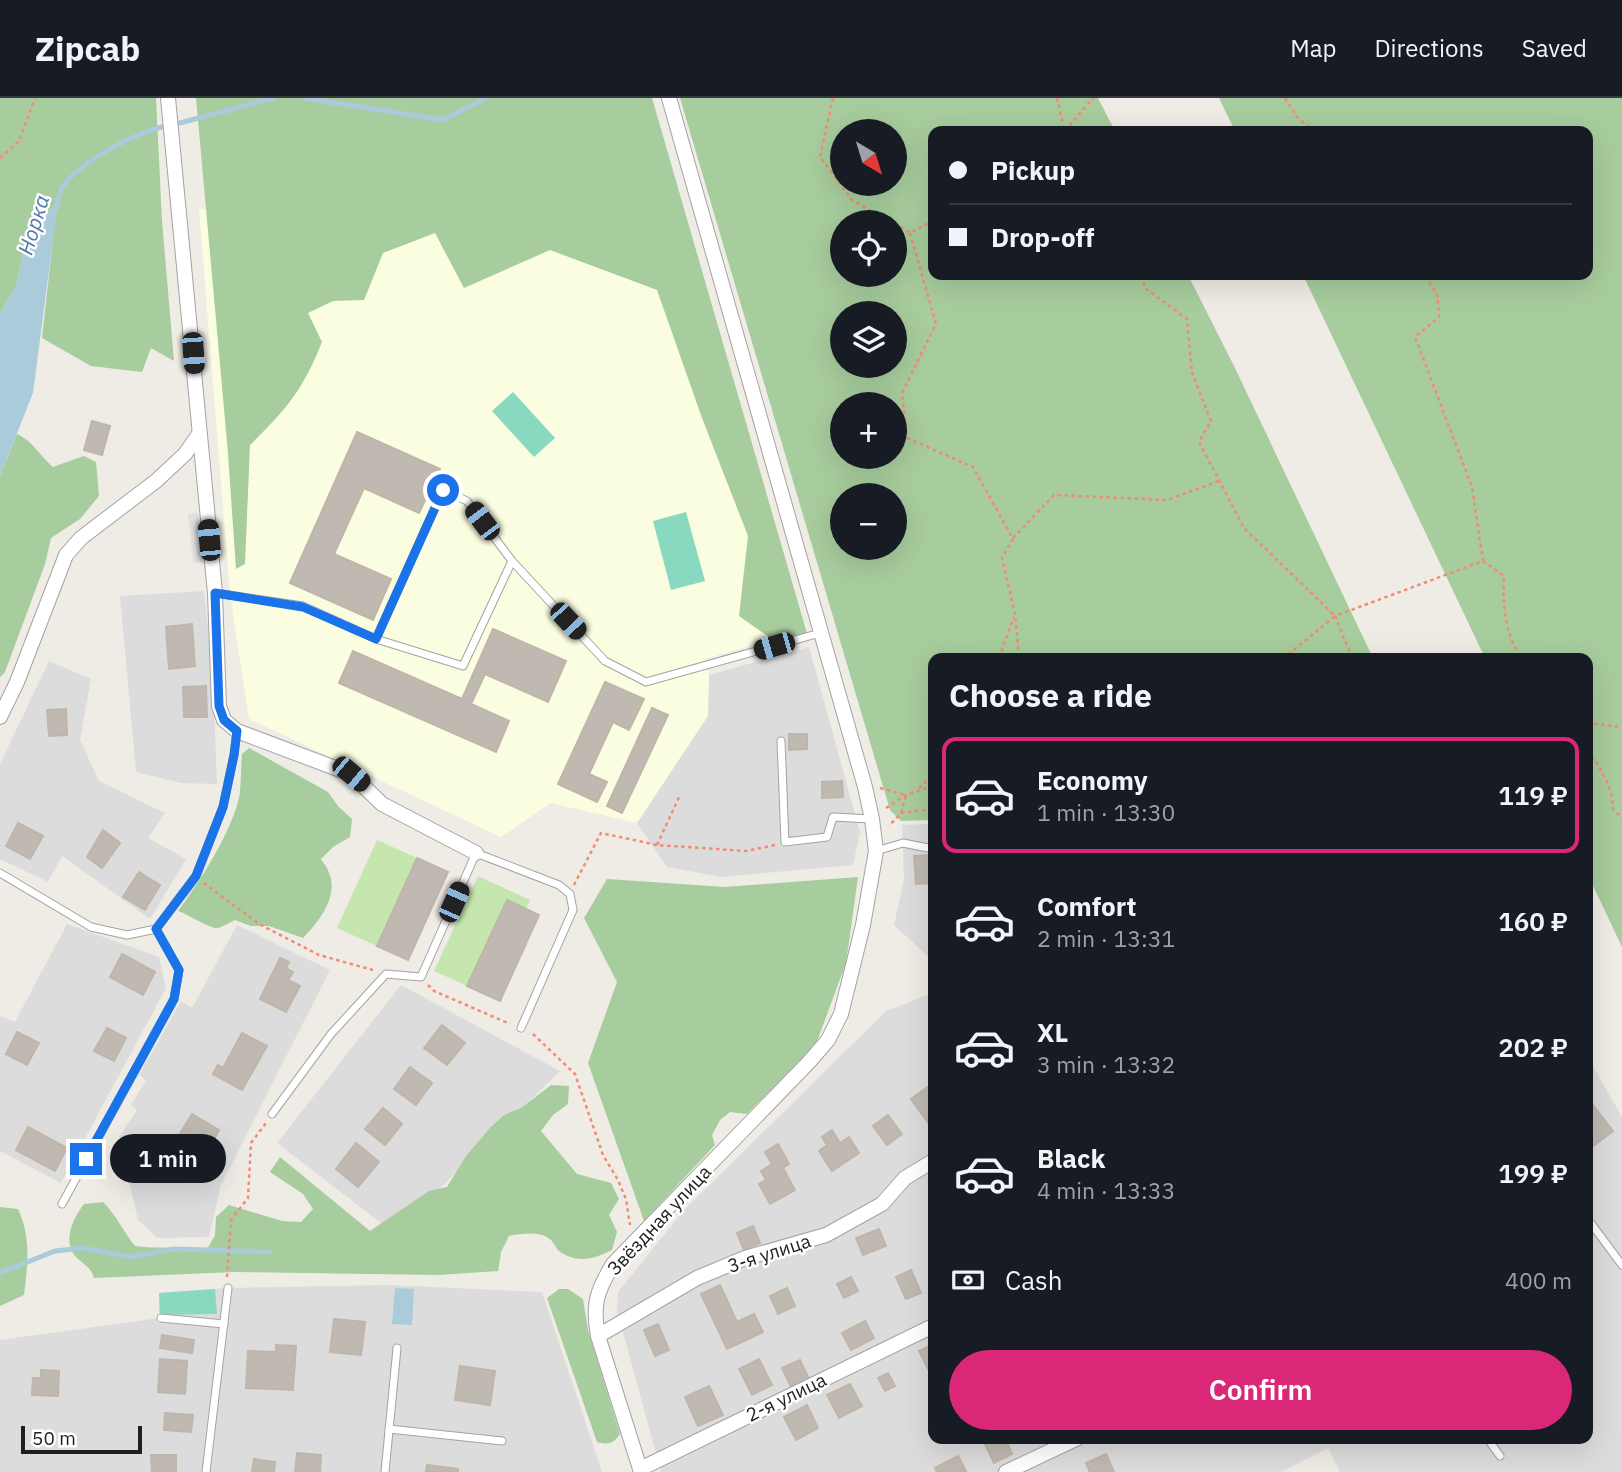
<!DOCTYPE html>
<html lang="en">
<head>
<meta charset="utf-8">
<style>
	:root { --surface:#171b24; --page:#20242c; --text:#f1f3f6; --muted:#9ea1a6; --line:#363941; --accent:#db2777 }
	body { margin:0; font-family:"IBM Plex Sans",sans-serif; background:var(--page); color:var(--text); height:100vh; display:flex; flex-direction:column; font-size:26px; white-space:nowrap }
	* { box-sizing:border-box; margin:0 }
	p { font-size:23px; color:var(--muted) }
	.icon { flex:none; width:38px; height:38px; fill:none; stroke:currentColor; stroke-width:2; stroke-linecap:round; stroke-linejoin:round }
	.map { position:relative; flex:1; overflow:hidden }
	.panel { position:absolute; left:928px; top:555px; width:665px; height:791px; display:flex; flex-direction:column; background:var(--surface); border-radius:14px; box-shadow:0 7px 28px #0002 }
	.panel>* { flex:none }
	.top-card { position:absolute; left:928px; top:28px; width:665px; height:154px; border-radius:14px; box-shadow:0 7px 28px #0002; display:grid; align-content:center; height:154px; padding:0 21px; background:var(--surface) }
	.needle { width:46px; rotate:142deg }
	.controls { position:absolute; left:830px; top:21px; display:grid; gap:14px }
	.controls a { display:grid; place-items:center; width:77px; height:77px; border-radius:50%; background:var(--surface); box-shadow:0 7px 28px #0002; font-size:35px }
	.scale { position:absolute; left:21px; bottom:18px; width:121px; box-sizing:border-box; padding-left:7px; border:4px solid #1f1f1f; border-top:0; font-size:19px; line-height:24px; white-space:nowrap; color:#1f1f1f; -webkit-text-stroke:5px #fff; paint-order:stroke }
	.end { position:absolute; width:32px; height:32px; margin:-16px; border:9px solid #1a73e8; background:#fff; box-shadow:0 0 0 4px #fff }
	.from { border-radius:50% }
	.bubble { position:absolute; height:49px; border-radius:24px; background:var(--surface); box-shadow:0 7px 28px #0002; font-size:23px; font-weight:600; line-height:49px; text-align:center }
	.car { position:absolute; width:21px; height:42px; margin:-21px -10px; border-radius:9px; box-shadow:0 0 5px 2px #0007; background:linear-gradient(#222 24%,#8ab4d8 0 40%,#222 0 76%,#8ab4d8 0 86%,#222 0) }
	.top-card b { display:flex; align-items:center; gap:24px; height:66px; font-size:26px }
	.top-card b+b { border-top:2px solid var(--line) }
	.top-card i { width:18px; height:18px; background:var(--text) }
	ul { padding:0; list-style:none }
	li { display:flex; align-items:center; gap:21px; height:116px; margin:0 14px 10px; padding:0 7px; border:4px solid transparent; border-radius:14px }
	li div { flex:1 }
	li b { display:block; font-size:26px }
	li em { font-style:normal; font-weight:600 }
	li.current { border-color:var(--accent) }
	li>.icon { width:63px; height:63px; stroke-width:1.5 }
	h2 { padding:0 21px; font-size:32px; line-height:84px }
	.pay { display:flex; align-items:center; gap:18px; height:77px; padding:0 21px; font-size:26px }
	.pay p { margin-inline-start:auto }
	.primary-button { display:flex; gap:14px; margin-top:auto; padding:14px 21px }
	.primary-button a { flex:1; height:80px; border-radius:42px; background:var(--accent); color:#fff; font-size:28px; font-weight:600; line-height:80px; text-align:center }
	header { display:flex; align-items:center; gap:42px; box-sizing:border-box; height:98px; padding:0 35px; background:var(--surface); border-bottom:2px solid var(--line) }
	header strong { font-size:33px }
	nav { display:flex; gap:38px; margin-inline-start:auto; font-size:24px }
	.map>svg:first-child { display:block }
	.residential { fill:#dddcdc }
	.education { fill:#fbfde0 }
	.grass { fill:#c5e6ae }
	.forest { fill:#a7cc9d; fill-rule:evenodd }
	.pitch { fill:#88d9c0 }
	.parking { fill:#dfdfdf }
	.water { fill:#a9cbda }
	.lines { fill:none; stroke-linecap:round; stroke-linejoin:round }
	.stream { stroke:#a9cbda; stroke-width:5 }
	.building { fill:#bfb9b2; stroke:#c0b5a9; stroke-width:2 }
	.service-casing { stroke:#a3a3a3; stroke-width:9 }
	.minor-casing { stroke:#a3a3a3; stroke-width:16 }
	.path { stroke:#f18b74; stroke-width:2.5; stroke-dasharray:3.5 3.5; stroke-linecap:butt }
	.service { stroke:#fff; stroke-width:7 }
	.minor { stroke:#fff; stroke-width:14 }
	.route { stroke:#1a73e8; stroke-width:9 }
	.labels { text-anchor:middle; stroke-width:5; stroke-linejoin:round; paint-order:stroke }
	.street-label { font-size:19px; fill:#1f1f1f; stroke:#fff }
	.water-label { font-size:21px; font-style:italic; fill:#5176a8; stroke:#fff }
</style>
</head>
<body>
<header>
<strong>Zipcab</strong>
<nav><a>Map</a><a>Directions</a><a>Saved</a></nav>
</header>
<div class="map">
<svg width="1622" height="1374" viewBox="0 0 1622 1374">
	<rect width="100%" height="100%" fill="#efece5"/>
	<!-- residential -->
	<g class="residential">
		<polygon points="204,493 213,580 217,686 181,685 136,674 120,498"/>
		<polygon points="809,549 860,734 853,767 721,779 667,769 637,725 707,618 709,577"/>
		<polygon points="49,563 91,581 80,642 99,683 165,715 148,740 186,761 150,821 62,758 48,784 0,761 0,666"/>
		<polygon points="933,726 933,863 894,827 904,781 902,727"/>
		<polygon points="67,826 159,859 166,890 61,1085 0,1053 0,918 15,924"/>
		<polygon points="237,827 330,872 221,1087 209,1139 157,1140 138,1122 119,1039 137,1012 131,1007 146,982 139,977 181,903 192,910"/>
		<polygon points="401,887 560,973 394,1135 277,1045"/>
		<polygon points="933,895 933,1340 1587,1340 1587,958 1622,1019 1622,1374 1340,1374 1328,1350 1281,1374 661,1374 617,1212 618,1194 684,1112 886,913"/>
		<polygon points="388,1187 542,1194 602,1374 0,1374 0,1242 159,1220 159,1195 228,1190"/>
	</g>
	<!-- education -->
	<polygon class="education" points="599,102 687,159 803,532 705,561 709,577 708,618 637,725 551,705 501,739 249,621 230,497 199,111"/>
	<!-- grass -->
	<g class="grass">
		<polygon points="377,742 417,760 377,848 337,830"/>
		<polygon points="478,778 530,802 526,811 507,802 467,888 434,873"/>
	</g>
	<!-- forest -->
	<g class="forest">
		<polygon points="0,0 156,0 162,123 174,263 151,250 142,274 91,268 42,240 57,105 27,136 16,188 0,216"/>
		<path d="M 196,0 L 652,0 L 808,539 L 785,550 L 739,518 L 748,438 L 702,320 L 657,192 L 550,152 L 464,190 L 435,135 L 383,155 L 364,202 L 333,203 L 308,215 L 322,244 C 303,292 286,312 250,347 L 245,466 L 236,471 L 228,355 Z"/>
		<path d="M 680,0 L 1098,0 L 1115,33 L 933,33 L 933,177 L 1188,177 L 1234,268 L 1373,560 L 933,560 L 933,722 L 901,723 L 890,712 ZM 842,33 L 894,33 L 894,86 L 842,86 ZM 842,124 L 894,124 L 894,177 L 842,177 ZM 842,215 L 894,215 L 894,268 L 842,268 ZM 842,306 L 894,306 L 894,359 L 842,359 ZM 842,397 L 894,397 L 894,450 L 842,450 Z"/>
		<polygon points="1219,0 1622,0 1622,849 1587,775 1587,560 1485,560 1303,177 1587,177 1587,33 1235,33"/>
		<path d="M 17,336 C 33,343 39,357 53,369 L 84,358 L 96,364 L 99,398 L 80,421 L 51,440 L 45,466 L 5,574 L 0,579 L 0,378 Z"/>
		<path d="M 249,650 L 328,694 L 338,708 L 352,721 L 350,739 L 333,749 L 321,761 C 323,765 328,770 329,775 C 339,798 319,824 303,840 L 269,828 L 251,828 L 235,822 C 230,824 223,829 218,830 C 210,831 188,816 178,813 C 199,785 235,729 240,694 C 241,682 241,669 242,656 Z"/>
		<polygon points="858,779 846,865 816,946 747,1016 730,1014 720,1022 712,1037 715,1047 644,1123 588,965 617,884 584,820 607,781 725,789"/>
		<path d="M 551,987 L 569,988 L 568,1006 L 553,1017 L 541,1033 L 577,1076 L 611,1085 L 619,1101 L 609,1117 L 617,1134 L 612,1152 C 595,1161 576,1166 559,1153 C 555,1149 553,1142 548,1140 C 538,1133 520,1136 509,1138 L 501,1154 L 498,1173 L 438,1177 L 234,1174 L 94,1180 C 90,1168 84,1167 76,1159 C 62,1143 73,1120 84,1106 L 103,1104 C 118,1119 122,1132 135,1148 C 148,1150 159,1149 171,1150 C 186,1152 189,1155 206,1153 L 215,1137 L 216,1119 L 229,1107 L 282,1123 L 301,1124 L 313,1111 L 303,1096 L 270,1074 L 280,1059 L 370,1133 L 429,1093 L 447,1089 L 466,1058 L 490,1030 L 504,1017 L 521,1010 Z"/>
		<path d="M 0,1109 L 18,1111 C 31,1139 28,1167 24,1197 L 0,1208 Z"/>
		<path d="M 559,1191 L 568,1191 L 583,1201 L 588,1232 L 620,1336 C 613,1346 608,1347 597,1344 L 547,1200 Z"/>
	</g>
	<!-- pitch -->
	<g class="pitch">
		<polygon points="513,294 555,340 534,359 492,313"/>
		<polygon points="686,414 705,483 671,492 653,423"/>
		<polygon points="215,1191 217,1216 160,1217 159,1195"/>
	</g>
	<!-- parking -->
	<polygon class="parking" points="198,415 203,464 193,465 188,416"/>
	<!-- water -->
	<g class="water">
		<polygon points="58,104 33,295 0,378 0,216 16,188 27,136"/>
		<polygon points="395,1190 414,1191 412,1227 392,1226"/>
	</g>
	<g class="lines">
		<!-- stream -->
		<g class="stream">
			<polyline points="304,0 443,22 486,0"/>
			<polyline points="180,25 273,0"/>
			<path d="M 56,111 C 58,103 59,91 65,85 C 88,59 134,36 168,27"/>
			<polyline points="0,1175 55,1153 83,1150 131,1159 173,1151 270,1154"/>
		</g>
	</g>
	<!-- building -->
	<g class="building">
		<polygon points="92,323 110,328 102,357 84,352"/>
		<polygon points="357,334 440,371 419,415 364,390 334,456 391,481 373,522 290,485"/>
		<polygon points="192,526 195,568 169,571 166,529"/>
		<polygon points="493,531 566,563 548,604 485,576 471,606 509,623 496,654 339,585 353,553 462,601"/>
		<polygon points="605,584 644,601 629,632 613,624 589,676 607,684 597,704 558,686"/>
		<polygon points="206,588 207,619 184,619 183,589"/>
		<polygon points="652,610 668,617 622,715 607,708"/>
		<polygon points="66,611 67,637 49,638 47,612"/>
		<polygon points="789,636 807,636 807,651 789,652"/>
		<polygon points="842,683 843,699 822,700 822,684"/>
		<polygon points="18,725 43,738 30,761 6,748"/>
		<polygon points="103,732 120,745 102,770 87,759"/>
		<polygon points="933,757 933,785 916,786 914,758"/>
		<polygon points="417,760 448,774 408,862 377,848"/>
		<polygon points="139,774 160,787 145,812 123,799"/>
		<polygon points="507,802 539,817 500,903 467,888"/>
		<polygon points="122,856 155,874 143,897 110,879"/>
		<polygon points="280,860 289,864 286,870 293,874 288,882 300,888 286,914 260,901"/>
		<polygon points="442,927 465,945 447,967 424,950"/>
		<polygon points="107,930 126,940 114,963 94,953"/>
		<polygon points="17,934 39,945 27,967 6,956"/>
		<polygon points="242,935 267,948 242,992 213,976 218,967 223,970"/>
		<polygon points="410,969 432,985 416,1007 394,991"/>
		<polygon points="932,986 933,1024 929,1026 911,1001"/>
		<polygon points="1593,1007 1613,1033 1588,1052 1587,1011"/>
		<polygon points="383,1010 402,1026 385,1047 365,1031"/>
		<polygon points="192,1016 219,1032 203,1060 175,1044"/>
		<polygon points="888,1017 902,1036 887,1047 873,1028"/>
		<polygon points="28,1029 67,1050 55,1073 16,1052"/>
		<polygon points="832,1032 840,1045 849,1039 859,1055 832,1073 819,1053 827,1047 822,1039"/>
		<polygon points="356,1045 379,1064 358,1089 336,1071"/>
		<polygon points="778,1046 789,1066 783,1070 795,1092 770,1106 759,1086 766,1082 761,1073 772,1066 765,1054"/>
		<polygon points="753,1128 760,1145 744,1152 737,1135"/>
		<polygon points="879,1131 886,1148 863,1157 856,1140"/>
		<polygon points="911,1172 921,1195 906,1201 896,1179"/>
		<polygon points="851,1179 858,1193 844,1200 837,1186"/>
		<polygon points="720,1187 737,1224 754,1216 763,1234 727,1251 701,1196"/>
		<polygon points="787,1190 795,1208 778,1216 770,1198"/>
		<polygon points="334,1221 365,1224 361,1257 330,1254"/>
		<polygon points="865,1223 874,1240 851,1252 842,1235"/>
		<polygon points="658,1226 669,1252 655,1258 644,1232"/>
		<polygon points="162,1237 194,1242 192,1255 160,1250"/>
		<polygon points="933,1246 933,1271 929,1273 919,1253"/>
		<polygon points="276,1247 296,1248 293,1292 246,1290 248,1253 276,1254"/>
		<polygon points="160,1261 187,1263 185,1296 158,1294"/>
		<polygon points="759,1261 772,1287 752,1297 739,1271"/>
		<polygon points="800,1262 809,1281 791,1289 782,1270"/>
		<polygon points="460,1268 495,1273 490,1307 455,1302"/>
		<polygon points="41,1272 59,1273 58,1298 32,1297 33,1280 41,1280"/>
		<polygon points="888,1275 895,1288 885,1293 878,1280"/>
		<polygon points="850,1286 862,1308 839,1320 827,1297"/>
		<polygon points="709,1288 723,1317 698,1328 685,1299"/>
		<polygon points="807,1307 818,1330 796,1342 784,1319"/>
		<polygon points="165,1315 193,1317 191,1334 164,1332"/>
		<polygon points="982,1340 1005,1340 1012,1356 994,1365"/>
		<polygon points="297,1355 321,1357 320,1374 295,1374"/>
		<polygon points="1106,1356 1114,1374 1090,1374 1086,1365"/>
		<polygon points="151,1357 176,1357 176,1374 152,1374"/>
		<polygon points="958,1358 966,1373 937,1374 935,1370"/>
		<polygon points="254,1361 275,1364 274,1374 252,1374"/>
		<polygon points="427,1367 458,1371 458,1374 426,1374"/>
	</g>
	<g class="lines">
		<!-- service casing -->
		<g class="service-casing">
			<g id="service">
				<polyline points="216,495 303,508 376,541 463,568 512,463 605,563 646,584 820,535"/>
				<polyline points="376,541 443,392 467,403 512,463"/>
				<polyline points="781,643 785,744 827,739 833,719 871,721"/>
				<polyline points="876,753 903,745 933,751"/>
				<polyline points="0,775 91,829 127,837 156,831 196,778 223,709 234,657 237,633"/>
				<polyline points="272,1016 331,936 386,876 421,879 476,755 559,787 570,796 573,812 521,930"/>
				<polyline points="62,1106 174,901 179,872 156,831"/>
				<polyline points="1587,1120 1622,1167"/>
				<polyline points="161,1220 224,1226"/>
				<polyline points="389,1331 502,1343"/>
				<polyline points="1487,1340 1500,1358"/>
				<polyline points="206,1374 228,1190"/>
				<polyline points="385,1374 397,1250"/>
			</g>
		</g>
		<!-- minor casing -->
		<g class="minor-casing">
			<g id="minor">
				<polyline points="168,0 215,495 219,608 224,622 237,633 351,676 382,706 476,755"/>
				<polyline points="0,619 17,584 66,457 81,440 156,383 185,356 199,336"/>
				<polyline points="598,1238 697,1180 745,1160 826,1137 882,1106 905,1080 933,1063"/>
				<polyline points="640,1371 933,1228"/>
				<path d="M 641,1374 L 598,1238 C 592,1206 597,1193 613,1166 L 809,964 L 828,942 L 841,916 L 863,827 L 876,753 L 872,721 L 865,689 L 669,0"/>
				<polyline points="1006,1374 1078,1340"/>
			</g>
		</g>
		<!-- path -->
		<g class="path">
			<polyline points="833,0 820,59 852,102 891,124"/>
			<polyline points="1057,0 1064,31"/>
			<polyline points="1285,0 1297,19 1313,33"/>
			<polyline points="1065,33 1093,0"/>
			<polyline points="0,60 19,43 35,0"/>
			<polyline points="894,126 910,135 933,123"/>
			<polyline points="910,135 936,226 902,295 907,340 973,369 1013,441 1002,460 1015,516 1019,560"/>
			<polyline points="1142,177 1145,190 1187,221 1192,275 1211,323 1199,344 1244,430 1335,518 1284,560"/>
			<polyline points="1013,440 1054,397 1167,402 1219,383"/>
			<path d="M 1483,463 L 1504,478 C 1503,508 1504,533 1521,560"/>
			<polyline points="999,560 1014,519"/>
			<polyline points="1352,560 1335,518 1483,463 1472,389 1415,239 1439,219 1437,195 1424,177"/>
			<polyline points="1587,625 1622,629"/>
			<path d="M 1587,653 C 1601,668 1613,691 1613,711 L 1622,720"/>
			<polyline points="880,690 906,697 901,715 889,728"/>
			<polyline points="919,690 933,678"/>
			<polyline points="886,710 906,697 933,688"/>
			<polyline points="901,715 933,711"/>
			<polyline points="657,747 680,697"/>
			<polyline points="204,785 259,826 319,857 373,872"/>
			<polyline points="574,787 601,735 657,747 746,753 775,747"/>
			<polyline points="428,887 434,893 510,926"/>
			<polyline points="533,936 575,976 603,1057 618,1082 626,1101 630,1127"/>
			<polyline points="227,1179 231,1122 248,1100 251,1045 266,1025"/>
		</g>
		<!-- service -->
		<use href="#service" class="service"/>
		<!-- minor -->
		<use href="#minor" class="minor"/>
	</g>
	<g class="lines">
		<!-- route -->
		<polyline class="route" points="86,1061 174,901 179,872 156,831 196,778 223,709 234,657 237,633 224,622 219,608 215,495 303,509 376,541 443,392"/>
	</g>
	<g class="labels">
		<!-- street labels -->
		<g class="street-label">
			<text transform="translate(659 1122) rotate(-47)" y="7">Звёздная улица</text>
			<text transform="translate(769 1155) rotate(-18)" y="7">3-я улица</text>
			<text transform="translate(786 1299) rotate(-26)" y="7">2-я улица</text>
		</g>
		<!-- water labels -->
		<g class="water-label">
			<text transform="translate(34 127) rotate(-73)" y="7">Норка</text>
		</g>
	</g>
</svg>
<div class="controls">
<a><svg class="needle" viewBox="-14 -14 28 28"><path d="M0-13l5 13h-10z" fill="#e53935"/><path d="M0 13l5-13h-10z" fill="#9ea1a6"/></svg></a>
<a><svg class="icon" aria-label="locate" viewBox="0 0 24 24"><circle cx="12" cy="12" r="6"/><path d="M12 2v4M12 18v4M2 12h4M18 12h4"/></svg></a>
<a><svg class="icon" aria-label="layers" viewBox="0 0 24 24"><path d="M12 4l9 5-9 5-9-5zM3 14l9 5 9-5"/></svg></a>
<a>+</a>
<a>−</a>
</div>
<div class="scale">50 m</div>
<i class="end from" style="left:443px;top:392px"></i>
<i class="end" style="left:86px;top:1061px"></i>
<div class="bubble" style="left:110px;top:1036px;width:116px">1 min</div>
<i class="car" style="left:193px;top:255px;rotate:176deg"></i>
<i class="car" style="left:482px;top:423px;rotate:323deg"></i>
<i class="car" style="left:209px;top:442px;rotate:355deg"></i>
<i class="car" style="left:568px;top:523px;rotate:137deg"></i>
<i class="car" style="left:774px;top:548px;rotate:254deg"></i>
<i class="car" style="left:351px;top:676px;rotate:130deg"></i>
<i class="car" style="left:454px;top:804px;rotate:24deg"></i>
<div class="top-card">
<b><i class="from"></i>Pickup</b>
<b><i></i>Drop-off</b>
</div>
<section class="panel">
<h2>Choose a ride</h2>
<ul>
<li class="current"><svg class="icon" aria-label="car" viewBox="0 0 24 24"><path d="M5 17H2v-5l4-1 3-4h7l3 4 3 1v5h-3M9 17h6M6 11h13"/><circle cx="7" cy="17" r="2"/><circle cx="17" cy="17" r="2"/></svg><div><b>Economy</b><p>1 min · 13:30</p></div><em>119 ₽</em></li>
<li><svg class="icon" aria-label="car" viewBox="0 0 24 24"><path d="M5 17H2v-5l4-1 3-4h7l3 4 3 1v5h-3M9 17h6M6 11h13"/><circle cx="7" cy="17" r="2"/><circle cx="17" cy="17" r="2"/></svg><div><b>Comfort</b><p>2 min · 13:31</p></div><em>160 ₽</em></li>
<li><svg class="icon" aria-label="car" viewBox="0 0 24 24"><path d="M5 17H2v-5l4-1 3-4h7l3 4 3 1v5h-3M9 17h6M6 11h13"/><circle cx="7" cy="17" r="2"/><circle cx="17" cy="17" r="2"/></svg><div><b>XL</b><p>3 min · 13:32</p></div><em>202 ₽</em></li>
<li><svg class="icon" aria-label="car" viewBox="0 0 24 24"><path d="M5 17H2v-5l4-1 3-4h7l3 4 3 1v5h-3M9 17h6M6 11h13"/><circle cx="7" cy="17" r="2"/><circle cx="17" cy="17" r="2"/></svg><div><b>Black</b><p>4 min · 13:33</p></div><em>199 ₽</em></li>
</ul>
<div class="pay"><svg class="icon" aria-label="cash" viewBox="0 0 24 24"><path d="M3 7h18v10H3z"/><circle cx="12" cy="12" r="2"/></svg>Cash<p>400 m</p></div>
<div class="primary-button"><a>Confirm</a></div>
</section>
</div>
</body>
</html>
